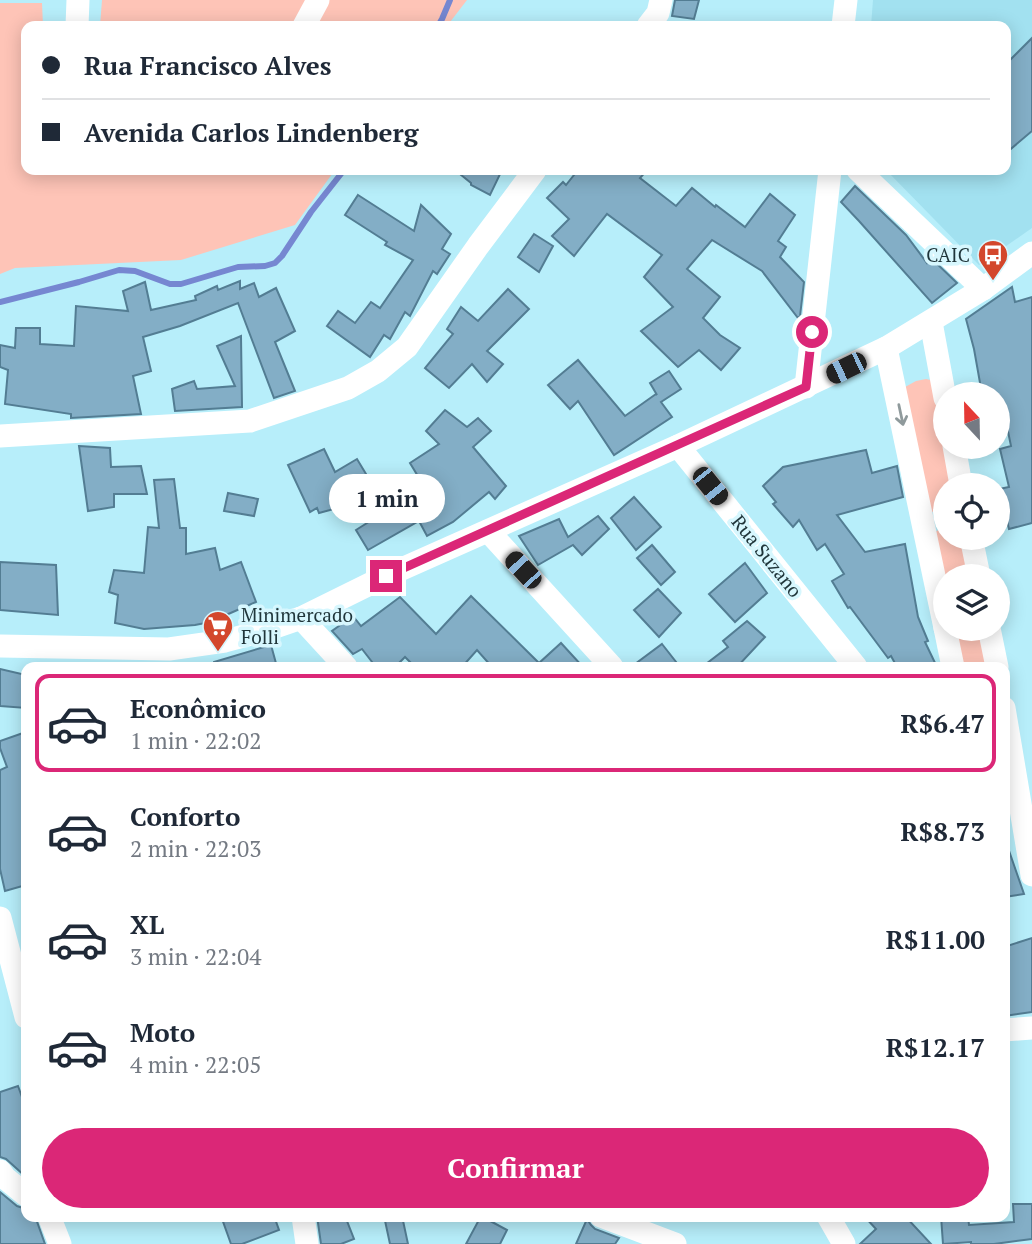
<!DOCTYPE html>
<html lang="pt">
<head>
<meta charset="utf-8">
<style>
	:root { --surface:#fff; --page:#f2f2f3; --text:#1f2937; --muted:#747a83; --line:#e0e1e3; --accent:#db2777 }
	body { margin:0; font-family:"PT Serif",serif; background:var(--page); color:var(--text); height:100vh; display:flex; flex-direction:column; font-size:26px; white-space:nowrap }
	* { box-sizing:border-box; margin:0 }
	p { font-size:23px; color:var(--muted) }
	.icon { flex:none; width:38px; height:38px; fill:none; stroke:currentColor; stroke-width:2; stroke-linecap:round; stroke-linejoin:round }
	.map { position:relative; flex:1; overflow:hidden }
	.panel { position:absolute; left:21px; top:662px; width:989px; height:560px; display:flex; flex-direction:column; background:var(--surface); border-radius:14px; box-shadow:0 4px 18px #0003 }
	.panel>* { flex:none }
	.top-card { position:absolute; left:21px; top:21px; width:990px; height:154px; border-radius:14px; box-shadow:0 4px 18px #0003; display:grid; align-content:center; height:154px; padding:0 21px; background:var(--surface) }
	.needle { width:46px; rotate:338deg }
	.tools { position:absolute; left:933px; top:382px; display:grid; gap:14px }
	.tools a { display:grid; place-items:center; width:77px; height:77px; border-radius:50%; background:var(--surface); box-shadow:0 4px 18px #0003; font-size:35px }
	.end { position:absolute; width:32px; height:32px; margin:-16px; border:9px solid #db2777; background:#fff; box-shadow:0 0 0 4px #fff }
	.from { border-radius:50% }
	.bubble { position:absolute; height:49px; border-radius:24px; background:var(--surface); box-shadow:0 4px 18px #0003; font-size:23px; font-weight:700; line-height:49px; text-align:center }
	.car { position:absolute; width:21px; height:42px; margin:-21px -10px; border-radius:9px; box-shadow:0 0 5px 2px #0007; background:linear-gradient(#222 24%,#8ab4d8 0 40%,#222 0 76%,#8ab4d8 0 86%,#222 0) }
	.top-card b { display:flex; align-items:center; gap:24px; height:66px; font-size:26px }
	.top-card b+b { border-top:2px solid var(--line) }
	.top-card i { width:18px; height:18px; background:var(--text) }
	ul { padding:12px 0 0; list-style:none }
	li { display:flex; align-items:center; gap:21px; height:98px; margin:0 14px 10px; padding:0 7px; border:4px solid transparent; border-radius:14px }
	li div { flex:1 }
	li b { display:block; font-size:26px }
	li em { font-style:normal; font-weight:700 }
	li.current { border-color:var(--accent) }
	li>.icon { width:63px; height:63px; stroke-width:1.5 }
	.cta { display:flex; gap:14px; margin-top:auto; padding:14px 21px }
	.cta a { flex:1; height:80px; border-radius:42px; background:var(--accent); color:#fff; font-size:28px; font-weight:700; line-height:80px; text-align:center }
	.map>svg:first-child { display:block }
	.built { fill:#a2e1f0 }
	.green { fill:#fec4b7 }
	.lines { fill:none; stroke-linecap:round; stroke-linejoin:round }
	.stream { stroke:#7687d1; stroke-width:6 }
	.building { fill:#83aec6; stroke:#537d93; stroke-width:2 }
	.minor { stroke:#fff; stroke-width:23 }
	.oneway { stroke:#8f9a9c }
	.route { stroke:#db2777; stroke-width:9 }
	.labels { text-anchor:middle; stroke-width:7; stroke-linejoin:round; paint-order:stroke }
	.poi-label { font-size:19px; fill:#1f353a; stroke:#d7f7fe; text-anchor:end }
	.street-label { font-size:19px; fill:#1f353a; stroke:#d7f7fe }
</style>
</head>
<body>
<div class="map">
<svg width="1032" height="1244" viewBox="0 0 1032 1244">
	<rect width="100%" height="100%" fill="#b7eefa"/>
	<!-- built -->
	<polygon class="built" points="873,0 1032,0 1032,228 979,265 886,170 1006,170 1006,26 871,26"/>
	<!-- green -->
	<g class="green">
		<polygon points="102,0 467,0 447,26 100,26"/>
		<polygon points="0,3 42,3 43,26 26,26 26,170 335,170 295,225 181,260 15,268 0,274"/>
		<polygon points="926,379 935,381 945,433 945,446 955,485 945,485 945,511 931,512 905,387 916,381"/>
		<polygon points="945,526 945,537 964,537 972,576 945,576 935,532"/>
		<polygon points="954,628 983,628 991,667 962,667"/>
	</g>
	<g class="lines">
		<!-- stream -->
		<g class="stream">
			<polyline points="438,26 442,19 450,0"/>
			<polyline points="0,302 79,282 119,270 135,271 170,284 181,284 238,267 265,266 275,263 282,256 311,212 344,170"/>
		</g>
	</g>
	<!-- building -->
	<g class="building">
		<polygon points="675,0 699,0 694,19 672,16"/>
		<polygon points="1032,38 1032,131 1006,153 1006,64"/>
		<polygon points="455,170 502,170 490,195 471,185 471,183"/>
		<polygon points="578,170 647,170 640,178 676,206 692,188 715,207 716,205 745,227 770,194 795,215 778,241 786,247 780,257 804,282 800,316 798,318 762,271 712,240 687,269 720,297 703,318 720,335 740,348 721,370 699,350 678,367 641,331 673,307 644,277 662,255 607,214 574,256 552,236 569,219 547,198 563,182 566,185"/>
		<polygon points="855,186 906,235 927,263 931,258 957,283 932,303 859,221 841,202"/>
		<polygon points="358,195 414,231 421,205 451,234 442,249 450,254 437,274 433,271 410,316 405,312 390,339 384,335 370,357 327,326 338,311 355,323 371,302 380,308 413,260 385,245 387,242 345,215"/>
		<polygon points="534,234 553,246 539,272 518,257"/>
		<polygon points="240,281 240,289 254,283 259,297 276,288 295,331 275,342 295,391 274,398 238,303 180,326 143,337 151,371 133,376 141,414 71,418 71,414 5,404 8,370 0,367 0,345 15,348 16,328 40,328 40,344 74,346 76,306 128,311 123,291 145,282 151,310 196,300 195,296 217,286 218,290"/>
		<polygon points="1012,287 1015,302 1032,297 1032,523 1009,529 999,489 1009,487 1000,449 1011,446 1003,407 998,408 998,394 982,394 974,349 966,319"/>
		<polygon points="508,289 529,309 487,351 503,364 487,382 472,364 449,388 425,368 453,334 447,329 461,307 478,321"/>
		<polygon points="241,336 242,407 175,411 172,389 194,381 197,389 235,386 217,346"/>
		<polygon points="578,360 625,416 656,394 657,395 650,383 669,371 681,389 661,402 672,417 614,455 578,401 570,409 548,385"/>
		<polygon points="445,410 467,427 478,418 491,431 473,447 506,486 495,499 489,492 453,522 427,536 419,521 368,550 356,530 386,511 380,501 419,478 410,463 439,444 426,431"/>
		<polygon points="79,446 110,448 111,467 141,466 147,494 114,494 114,507 88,511"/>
		<polygon points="324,449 335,472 357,459 369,479 337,498 341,507 319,513 317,508 310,512 288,465"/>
		<polygon points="866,450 872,473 897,466 903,497 837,515 865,552 905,544 918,617 928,641 925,642 937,667 897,667 891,656 888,658 850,607 848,608 832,581 844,574 825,544 817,550 799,520 793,527 773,504 776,502 763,486 783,467"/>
		<polygon points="174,479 180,528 186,528 186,554 215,548 220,570 241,562 256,602 226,615 226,619 195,625 144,629 115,623 118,595 109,592 114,570 144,573 148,527 159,528 154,480"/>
		<polygon points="228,493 258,499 254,516 224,511"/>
		<polygon points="634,497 661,527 636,550 611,518"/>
		<polygon points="598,516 609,529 582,555 573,545 538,565 519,536 559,519 568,537"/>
		<polygon points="652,545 675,572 661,585 637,558"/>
		<polygon points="0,562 56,565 58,615 0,610"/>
		<polygon points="745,563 767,593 735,622 709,594"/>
		<polygon points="658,589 681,613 659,637 634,610"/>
		<polygon points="471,596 539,663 561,643 583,667 492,667 477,650 462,667 415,667 405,657 395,667 376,667 362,649 353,654 332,631 353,616 361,626 400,597 436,634"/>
		<polygon points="747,621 765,637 737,667 702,667 728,647 723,641"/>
		<polygon points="662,644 680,667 631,667"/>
		<polygon points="271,645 277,667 214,667 214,662"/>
		<polygon points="0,669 26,675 26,708 0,706"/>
		<polygon points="26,732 26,840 24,841 26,860 26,885 5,891 0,869 0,770 7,767 0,748 0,741"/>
		<polygon points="1004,845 1007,845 1024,894 1004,897"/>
		<polygon points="1032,938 1032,1012 1004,1016 1004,947"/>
		<polygon points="18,1086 26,1108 26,1177 6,1159 0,1157 0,1092"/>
		<polygon points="0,1192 17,1206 26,1209 26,1216 35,1216 45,1244 0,1244"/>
		<polygon points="1013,1204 1032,1204 1032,1239 994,1244 971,1244 971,1242 943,1244 941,1216 968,1216 969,1225 1014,1222"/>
		<polygon points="221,1216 274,1216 279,1230 242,1244 231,1244"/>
		<polygon points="317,1216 345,1216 354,1239 341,1244 321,1244"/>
		<polygon points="384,1216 402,1216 408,1244 390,1244"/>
		<polygon points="481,1216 507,1230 500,1244 466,1244"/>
		<polygon points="864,1216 905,1216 931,1244 860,1244 876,1229"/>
		<polygon points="587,1219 591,1225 595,1229 619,1238 615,1244 576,1244"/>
	</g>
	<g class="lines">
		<!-- minor -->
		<g class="minor">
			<polyline points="77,26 78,0"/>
			<polyline points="304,26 318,0"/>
			<polyline points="648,26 658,13 661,0"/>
			<polyline points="843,26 846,0"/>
			<polyline points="858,170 983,289"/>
			<polyline points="931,322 945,398"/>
			<polyline points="886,348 945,628"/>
			<polyline points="806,387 830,170"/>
			<polyline points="0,436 250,421 348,388 378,371 407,347 478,246 535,170"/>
			<polyline points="678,446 856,667"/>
			<polyline points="954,446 961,485"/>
			<polyline points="488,531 612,667"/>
			<polyline points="971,537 979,576"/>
			<polyline points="301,618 346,667"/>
			<polyline points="945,628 953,667"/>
			<polyline points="989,628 997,667"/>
			<polyline points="0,646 169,649 225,641 266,630 301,618 386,576 678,446 886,348 983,289 1032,253"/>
			<polyline points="1004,708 1032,875"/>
			<polyline points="0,918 26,1017"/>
			<polyline points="1004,1030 1032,1028"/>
			<polyline points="0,1171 5,1178 26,1195"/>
			<polyline points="49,1216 60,1244"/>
			<polyline points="303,1216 307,1244"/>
			<polyline points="601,1216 675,1244"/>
			<polyline points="828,1216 844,1244"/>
		</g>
	</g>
	<!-- one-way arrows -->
	<defs><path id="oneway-shaft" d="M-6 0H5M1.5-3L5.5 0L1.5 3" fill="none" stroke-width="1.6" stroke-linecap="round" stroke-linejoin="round" transform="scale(1.75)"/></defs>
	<use class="oneway" href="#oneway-shaft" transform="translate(901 415) rotate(78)"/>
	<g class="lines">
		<!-- route -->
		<polyline class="route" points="386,576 806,387 812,332"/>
	</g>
	<!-- icons -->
	<defs>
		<g id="bus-pin" transform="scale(1.575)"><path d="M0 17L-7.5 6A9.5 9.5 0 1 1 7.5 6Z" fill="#d3472c" stroke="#d7f7fe"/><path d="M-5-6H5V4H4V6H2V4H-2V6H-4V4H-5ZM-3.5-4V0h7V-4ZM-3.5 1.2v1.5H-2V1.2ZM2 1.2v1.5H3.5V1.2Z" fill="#fff"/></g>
		<g id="supermarket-pin" transform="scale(1.575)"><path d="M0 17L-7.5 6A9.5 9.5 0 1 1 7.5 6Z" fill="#d3472c" stroke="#d7f7fe"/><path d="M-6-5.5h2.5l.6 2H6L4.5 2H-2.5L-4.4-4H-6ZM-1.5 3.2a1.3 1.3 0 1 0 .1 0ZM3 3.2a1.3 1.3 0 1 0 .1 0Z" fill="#fff"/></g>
	</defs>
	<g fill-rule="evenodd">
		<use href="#bus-pin" x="993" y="255"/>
		<use href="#supermarket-pin" x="218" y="626"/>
	</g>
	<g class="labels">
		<!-- poi labels -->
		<g class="poi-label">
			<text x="970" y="262">CAIC</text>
			<text x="241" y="622" text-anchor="start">Minimercado<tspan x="241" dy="22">Folli</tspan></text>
		</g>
		<!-- street labels -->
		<g class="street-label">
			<text transform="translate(767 556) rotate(51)" y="7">Rua Suzano</text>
		</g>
	</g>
</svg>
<div class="tools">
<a><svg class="needle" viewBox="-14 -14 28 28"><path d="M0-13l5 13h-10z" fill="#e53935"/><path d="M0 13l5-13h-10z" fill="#747a83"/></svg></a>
<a><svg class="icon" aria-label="locate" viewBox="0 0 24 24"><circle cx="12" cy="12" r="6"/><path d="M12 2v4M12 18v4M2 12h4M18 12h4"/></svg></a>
<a><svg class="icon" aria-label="layers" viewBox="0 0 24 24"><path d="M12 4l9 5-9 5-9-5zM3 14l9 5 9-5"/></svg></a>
</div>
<i class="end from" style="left:812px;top:332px"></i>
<i class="end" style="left:386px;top:576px"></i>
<div class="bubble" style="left:329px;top:474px;width:116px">1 min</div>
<i class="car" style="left:846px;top:368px;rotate:244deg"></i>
<i class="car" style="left:710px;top:486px;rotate:141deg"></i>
<i class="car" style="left:523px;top:570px;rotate:317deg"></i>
<div class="top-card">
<b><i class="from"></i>Rua Francisco Alves</b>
<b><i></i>Avenida Carlos Lindenberg</b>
</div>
<section class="panel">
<ul>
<li class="current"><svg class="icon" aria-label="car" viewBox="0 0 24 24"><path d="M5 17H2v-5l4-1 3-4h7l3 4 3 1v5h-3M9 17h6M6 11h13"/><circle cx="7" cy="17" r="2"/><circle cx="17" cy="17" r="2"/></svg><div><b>Econômico</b><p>1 min · 22:02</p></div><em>R$6.47</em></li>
<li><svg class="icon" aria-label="car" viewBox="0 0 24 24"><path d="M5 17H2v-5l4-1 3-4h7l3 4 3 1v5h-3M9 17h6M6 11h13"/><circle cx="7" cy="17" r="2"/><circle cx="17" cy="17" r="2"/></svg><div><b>Conforto</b><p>2 min · 22:03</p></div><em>R$8.73</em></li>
<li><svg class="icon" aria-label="car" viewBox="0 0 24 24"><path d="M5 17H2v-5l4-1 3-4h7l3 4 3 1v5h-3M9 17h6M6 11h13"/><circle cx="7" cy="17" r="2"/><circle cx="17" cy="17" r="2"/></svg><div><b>XL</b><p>3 min · 22:04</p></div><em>R$11.00</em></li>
<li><svg class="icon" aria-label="car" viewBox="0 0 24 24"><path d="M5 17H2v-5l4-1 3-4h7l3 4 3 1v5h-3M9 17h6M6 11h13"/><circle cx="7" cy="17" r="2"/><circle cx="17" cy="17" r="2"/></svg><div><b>Moto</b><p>4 min · 22:05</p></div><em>R$12.17</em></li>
</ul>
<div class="cta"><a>Confirmar</a></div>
</section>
</div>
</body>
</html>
